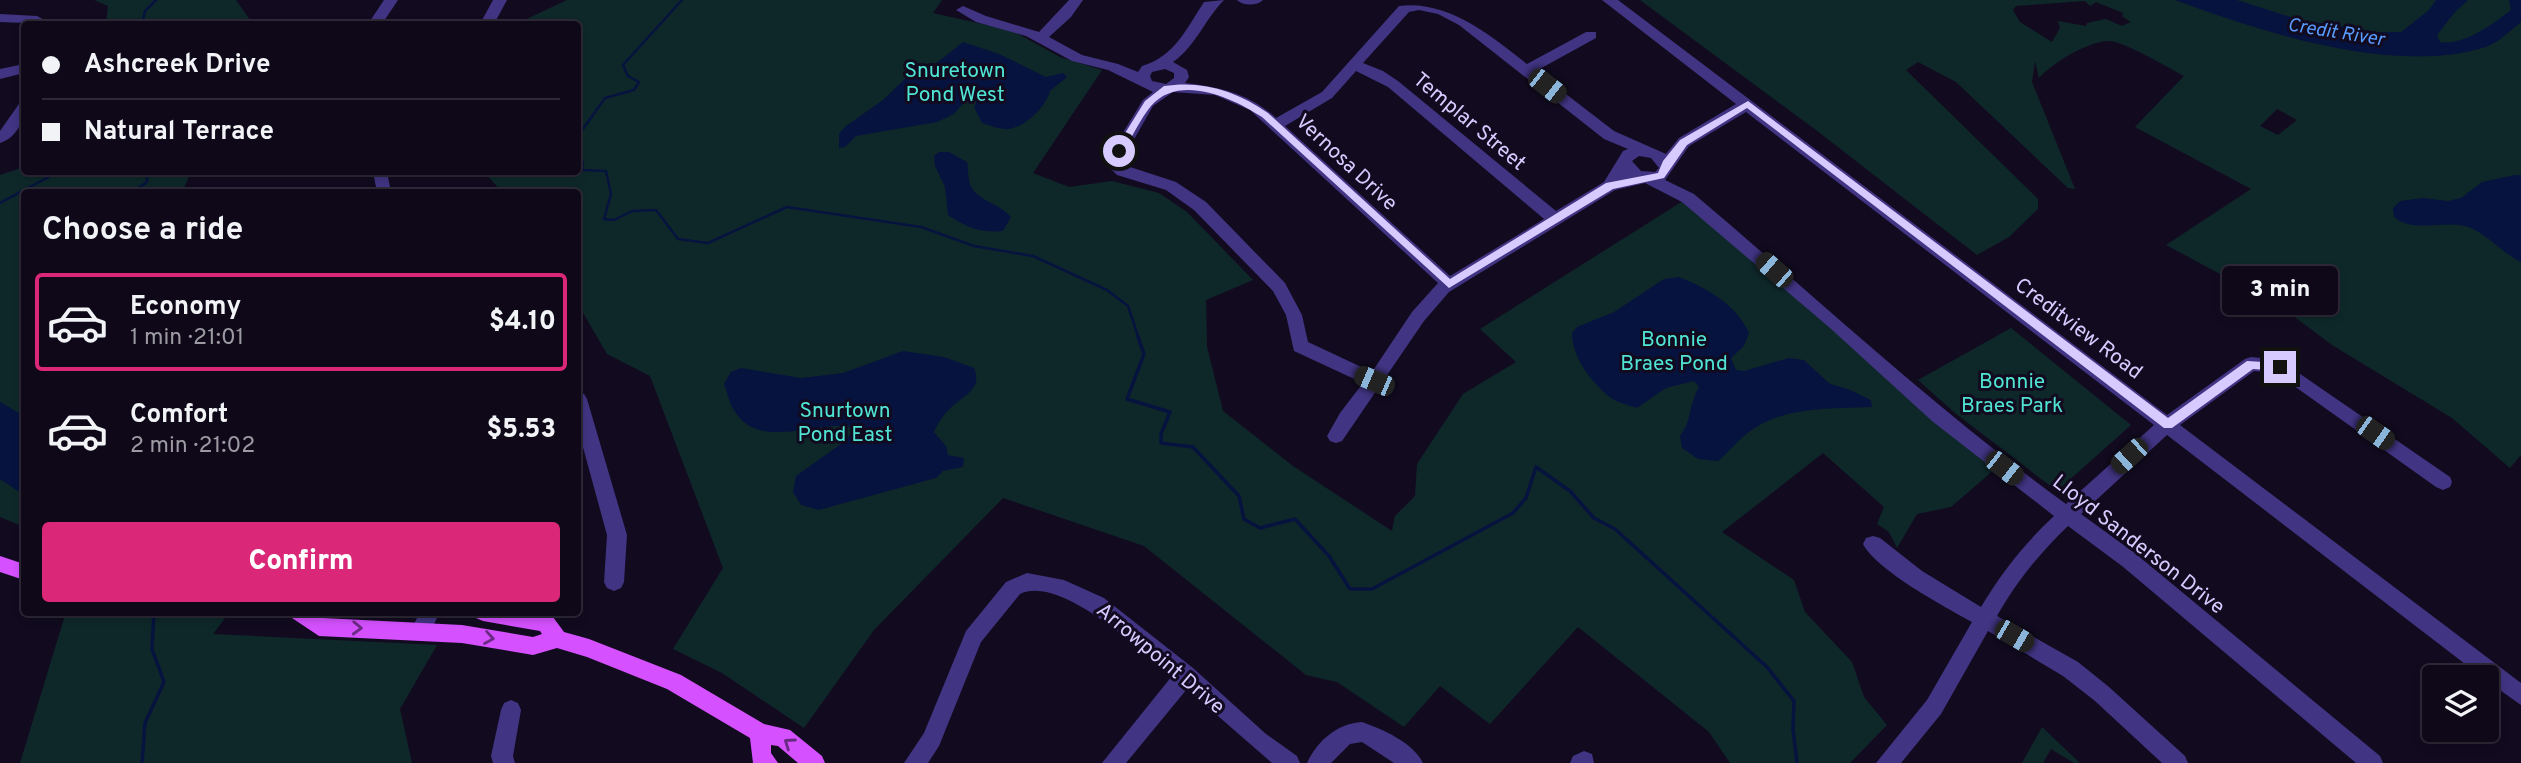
<!DOCTYPE html>
<html lang="en">
<head>
<meta charset="utf-8">
<style>
	:root { --surface:#0e0818; --page:#1c1625; --text:#f1f3f6; --muted:#9b9aa2; --line:#2e2937; --accent:#db2777 }
	body { margin:0; font-family:Overpass,sans-serif; background:var(--page); color:var(--text); height:100vh; display:flex; flex-direction:column; font-size:26px; white-space:nowrap }
	* { box-sizing:border-box; margin:0 }
	p { font-size:23px; color:var(--muted) }
	.icon { flex:none; width:38px; height:38px; fill:none; stroke:currentColor; stroke-width:2; stroke-linecap:round; stroke-linejoin:round }
	.map { position:relative; flex:1; overflow:hidden }
	.drawer { position:absolute; left:21px; top:189px; width:560px; height:427px; display:flex; flex-direction:column; background:var(--surface); border-radius:7px; box-shadow:0 4px 10px #0003,0 0 0 2px var(--line) }
	.drawer>* { flex:none }
	.banner { position:absolute; left:21px; top:21px; width:560px; height:154px; border-radius:7px; box-shadow:0 4px 10px #0003,0 0 0 2px var(--line); display:grid; align-content:center; height:154px; padding:0 21px; background:var(--surface) }
	.fabs { position:absolute; left:2422px; top:665px; display:grid; gap:14px }
	.fabs a { display:grid; place-items:center; width:77px; height:77px; border-radius:7px; background:var(--surface); box-shadow:0 4px 10px #0003,0 0 0 2px var(--line); font-size:35px }
	.end { position:absolute; width:32px; height:32px; margin:-16px; border:9px solid #d7caff; background:#111; box-shadow:0 0 0 4px #111 }
	.from { border-radius:50% }
	.bubble { position:absolute; height:49px; border-radius:7px; background:var(--surface); box-shadow:0 4px 10px #0003,0 0 0 2px var(--line); font-size:23px; font-weight:800; line-height:49px; text-align:center }
	.car { position:absolute; width:21px; height:42px; margin:-21px -10px; border-radius:9px; box-shadow:0 0 5px 2px #0007; background:linear-gradient(#222 24%,#8ab4d8 0 40%,#222 0 76%,#8ab4d8 0 86%,#222 0) }
	.banner b { display:flex; align-items:center; gap:24px; height:66px; font-size:26px }
	.banner b+b { border-top:2px solid var(--line) }
	.banner i { width:18px; height:18px; background:var(--text) }
	ul { padding:0; list-style:none }
	li { display:flex; align-items:center; gap:21px; height:98px; margin:0 14px 10px; padding:0 7px; border:4px solid transparent; border-radius:7px }
	li div { flex:1 }
	li b { display:block; font-size:26px }
	li em { font-style:normal; font-weight:800 }
	li.current { border-color:var(--accent) }
	li>.icon { width:63px; height:63px; stroke-width:1.5 }
	h2 { padding:0 21px; font-size:32px; line-height:84px }
	.action { display:flex; gap:14px; margin-top:auto; padding:14px 21px }
	.action a { flex:1; height:80px; border-radius:7px; background:var(--accent); color:#fff; font-size:28px; font-weight:800; line-height:80px; text-align:center }
	.map>svg:first-child { display:block }
	.green { fill:#0e282a; fill-rule:evenodd }
	.water { fill:#06133e }
	.lines { fill:none; stroke-linecap:round; stroke-linejoin:round }
	.stream-far1 { stroke:#06133e; stroke-width:2.5 }
	.stream { stroke:#06133e; stroke-width:3.5 }
	.minor { fill:#413482; fill-rule:evenodd }
	.major { fill:#d551ff; fill-rule:evenodd }
	.oneway { stroke:#6a2a84 }
	.route { fill:#d7caff }
	.labels { text-anchor:middle; stroke-width:6; stroke-linejoin:round; paint-order:stroke }
	.far-water-label { font-size:19px; font-style:italic; fill:#589cff; stroke:#120b20 }
	.park-label { font-size:21px; fill:#50e5d3; stroke:#120b20 }
	.street-label { font-size:21px; fill:#d7caff; stroke:#120b20 }
</style>
</head>
<body>
<div class="map">
<svg width="2521" height="763" viewBox="0 0 2521 763">
	<rect width="100%" height="100%" fill="#120b20"/>
	<!-- green -->
	<g class="green">
		<polygon points="94,0 236,0 250,20 265,24 106,24 108,6"/>
		<polygon points="567,0 942,0 933,13 1013,31 1060,57 1102,70 1033,173 1069,187 1112,181 1159,193 1187,212 1253,280 1206,300 1207,347 1223,411 1293,466 1392,531 1395,516 1415,496 1417,464 1463,394 1516,362 1480,329 1683,201 1995,469 1951,507 1917,514 1897,548 1889,532 1877,524 1884,507 1823,453 1722,532 1794,580 1805,612 1852,662 1864,697 1887,725 1850,763 1730,763 1709,732 1578,627 1490,724 1440,686 1404,727 1337,682 1306,675 1144,546 1003,498 874,630 804,728 722,673 673,649 723,568 650,376 607,354 578,304 578,192 502,192 484,172 578,172 578,24 516,24"/>
		<path d="M 1640,0 L 2521,0 L 2521,455 L 2510,468 L 2452,418 L 2332,345 L 2280,306 L 2166,245 L 2251,189 L 2135,127 L 2184,76 C 2169,68 2125,42 2110,41 C 2090,40 2052,63 2039,78 L 2035,61 L 2032,82 L 2075,189 L 2068,188 L 1956,82 L 1918,62 L 1906,70 L 2038,199 L 2038,209 L 2009,237 L 1977,255 L 1816,130 ZM 2085,1 L 2090,6 L 2096,2 L 2123,13 L 2122,16 L 2131,22 L 2122,26 L 2106,19 L 2087,23 L 2086,26 L 2058,21 L 2060,28 L 2052,42 L 2020,22 L 2013,10 L 2016,6 ZM 2277,109 L 2297,120 L 2278,135 L 2260,126 Z"/>
		<polygon points="24,167 24,172 191,172 182,192 24,192 24,527 0,517 0,175"/>
		<polygon points="2011,328 2131,425 2057,491 1955,413 1918,380"/>
		<polygon points="66,612 229,613 213,634 437,645 400,709 412,763 20,763"/>
		<polygon points="2042,727 2080,763 2074,763 2051,749 2043,763 2022,763"/>
	</g>
	<!-- water -->
	<g class="water">
		<path d="M 2175,0 L 2237,0 L 2300,20 L 2378,32 L 2401,32 L 2429,10 L 2436,0 L 2468,0 L 2455,12 L 2437,35 L 2440,42 C 2464,46 2493,24 2511,10 L 2509,0 L 2521,0 L 2521,22 C 2511,30 2498,43 2486,47 C 2394,76 2262,32 2175,0 Z"/>
		<path d="M 963,42 L 999,54 L 1046,77 L 1063,73 L 1067,77 L 1050,91 C 1046,107 1026,126 1010,129 C 1000,130 991,126 982,123 L 974,107 L 979,96 L 971,94 L 954,114 L 937,122 L 856,136 L 845,147 L 839,148 L 839,134 L 846,126 L 883,100 L 910,74 L 938,62 Z"/>
		<path d="M 939,152 L 949,152 L 967,162 C 969,171 967,182 973,190 C 983,202 1001,205 1011,217 L 1003,231 C 981,233 967,228 948,215 L 945,187 L 935,166 L 934,156 Z"/>
		<path d="M 2515,175 L 2521,175 L 2521,262 C 2499,252 2484,228 2459,225 C 2439,222 2411,232 2394,217 L 2393,208 L 2400,201 L 2423,198 L 2448,201 L 2461,198 L 2482,182 Z"/>
		<path d="M 1679,277 C 1707,288 1737,305 1749,333 L 1744,346 L 1731,358 L 1736,370 L 1744,371 L 1789,358 L 1804,360 L 1830,384 L 1848,389 L 1871,400 L 1872,407 C 1832,409 1789,406 1755,428 C 1741,436 1730,451 1718,461 L 1698,459 L 1682,448 L 1680,436 C 1693,418 1688,406 1699,387 L 1694,381 L 1666,388 L 1637,408 C 1629,405 1618,403 1611,398 C 1592,383 1572,358 1572,333 L 1577,327 L 1614,312 L 1664,279 Z"/>
		<path d="M 903,351 L 944,357 L 974,368 C 982,387 968,393 955,404 C 945,412 939,421 934,432 L 946,446 L 948,455 L 964,458 L 963,467 L 943,471 L 936,478 L 819,510 L 801,505 L 793,492 L 796,476 L 845,441 L 853,431 L 848,426 C 811,423 757,450 734,410 C 729,402 727,392 724,384 L 731,372 L 741,368 L 801,378 L 843,373 Z"/>
		<polygon points="0,402 24,416 24,495 0,479"/>
	</g>
	<g class="lines">
		<!-- stream-far1 -->
		<g class="stream-far1">
			<polyline points="142,24 145,11 156,0"/>
			<polyline points="578,136 605,98 634,90 639,82 628,76 623,65 682,0"/>
			<polyline points="578,160 583,162 582,170 606,171 611,194 604,219 614,220 632,211 656,210 678,239 708,243 787,207 921,227 974,246 1033,256 1107,290 1128,306 1139,339"/>
			<polyline points="133,172 147,174 147,182 133,192"/>
			<polyline points="0,203 58,172"/>
		</g>
		<!-- stream -->
		<g class="stream">
			<polyline points="1138,337 1144,354 1127,399 1170,412 1161,434 1161,443 1193,447 1239,496 1244,519 1260,528 1295,519 1329,556 1350,589 1372,589 1513,513 1526,498 1536,467 1570,491 1594,518 1615,529 1767,667 1794,701 1793,729 1797,763"/>
			<polyline points="142,763 145,723 164,682 152,649 154,612"/>
		</g>
		<!-- minor -->
		<g class="minor">
			<polygon points="384,0 398,0 382,24 368,24"/>
			<polygon points="493,0 507,0 494,24 480,24"/>
			<path d="M 1069,0 L 1083,0 L 1071,17 L 1049,37 L 1082,55 L 1118,64 L 1138,72 L 1142,66 C 1174,57 1187,28 1204,2 L 1224,0 C 1205,19 1196,46 1173,62 L 1187,70 L 1189,77 L 1185,83 C 1220,87 1250,94 1276,118 L 1322,92 L 1399,6 C 1449,0 1491,36 1527,64 L 1586,32 L 1596,32 L 1596,38 L 1536,71 L 1614,131 L 1666,154 L 1679,138 L 1736,104 L 1602,0 L 1618,0 L 2167,415 L 2245,359 L 2251,357 L 2280,360 L 2450,477 L 2452,482 L 2450,487 L 2443,490 L 2436,487 L 2276,373 L 2254,371 L 2180,425 L 2521,683 L 2521,705 L 2487,681 L 2487,677 L 2482,677 L 2167,435 L 2081,514 L 2136,554 L 2380,756 L 2383,763 L 2356,763 L 2122,566 L 2068,526 C 2039,554 2017,581 1997,616 L 2078,662 L 2109,687 L 2185,756 L 2188,763 L 2162,763 L 2095,701 L 2063,676 L 1988,631 L 1941,714 L 1901,763 L 1876,763 L 1927,700 L 1972,622 C 1945,607 1876,570 1863,544 L 1866,538 L 1873,536 L 1880,538 L 1922,571 L 1981,607 C 2002,572 2024,544 2054,516 L 1932,421 L 1830,328 L 1682,202 L 1645,183 L 1615,190 L 1449,292 L 1424,321 L 1342,441 L 1336,443 L 1330,441 L 1327,436 L 1340,413 L 1363,383 L 1294,351 L 1286,315 L 1273,291 L 1194,210 L 1166,190 L 1117,175 L 1109,167 L 1108,157 L 1143,100 L 1153,92 L 1108,70 L 1072,61 L 1026,36 L 976,22 L 956,10 L 963,6 L 986,16 L 1039,32 ZM 1419,10 L 1438,14 L 1459,25 L 1604,139 L 1628,149 L 1623,151 L 1604,182 L 1556,211 L 1398,81 L 1383,71 L 1363,63 L 1409,12 ZM 1165,69 L 1174,73 L 1174,78 L 1166,84 L 1152,81 L 1150,76 L 1152,72 ZM 1356,71 L 1388,87 L 1544,219 L 1450,276 L 1285,126 L 1332,98 ZM 1173,92 L 1215,95 L 1250,110 L 1438,283 L 1412,312 L 1372,372 L 1308,342 L 1302,315 L 1285,283 L 1206,202 L 1176,182 L 1124,165 L 1124,157 L 1153,106 ZM 1746,112 L 2154,425 L 2066,504 C 1936,410 1817,298 1694,194 L 1665,180 L 1689,146 ZM 1639,156 L 1651,158 L 1659,168 L 1655,172 L 1641,171 L 1632,161 Z"/>
			<path d="M 1237,0 L 1263,0 C 1257,6 1243,6 1237,0 Z"/>
			<polygon points="0,14 37,16 52,24 0,22"/>
			<polygon points="24,64 24,73 0,79 0,69"/>
			<path d="M 24,102 C 25,119 18,137 0,143 L 0,131 L 19,104 Z"/>
			<polygon points="373,172 387,172 391,192 377,192"/>
			<polygon points="578,392 584,394 587,399 627,535 624,582 621,588 614,591 607,588 604,582 607,535 578,429"/>
			<path d="M 1027,573 L 1064,580 L 1104,598 L 1193,668 L 1266,734 L 1297,756 L 1300,763 L 1272,763 L 1187,689 L 1126,763 L 1102,763 L 1172,676 C 1142,652 1060,574 1020,594 L 981,642 L 939,746 L 928,763 L 904,763 L 924,733 L 966,631 L 1006,582 Z"/>
			<polygon points="420,612 440,612 428,636 421,639 414,636 411,630"/>
			<polygon points="511,700 518,703 521,710 513,756 515,763 493,763 491,756 501,710 504,703"/>
			<path d="M 1362,722 C 1382,729 1414,743 1423,763 L 1394,763 L 1362,742 L 1350,744 L 1331,763 L 1307,763 C 1317,741 1338,723 1362,722 Z"/>
			<polygon points="1584,751 1592,754 1594,763 1570,763 1573,756"/>
		</g>
		<!-- major -->
		<g class="major">
			<polygon points="0,556 24,564 24,580 0,572"/>
			<polygon points="289,612 315,612 323,618 462,625 533,637 542,634 540,631 483,621 476,618 473,612 546,614 553,617 564,632 589,639 681,675 764,724 790,730 822,756 825,763 798,763 778,746 771,745 771,753 778,763 753,763 750,738 667,689 587,657 557,648 533,655 462,643 319,636 292,618"/>
		</g>
	</g>
	<!-- one-way arrows -->
	<defs><path id="oneway-chevron" d="M-2-3.5L2.5 0L-2 3.5" fill="none" stroke-width="1.6" stroke-linecap="round" stroke-linejoin="round" transform="scale(1.75)"/></defs>
	<g class="oneway">
		<use href="#oneway-chevron" transform="translate(357 628) rotate(2)"/>
		<use href="#oneway-chevron" transform="translate(489 638) rotate(9)"/>
		<use href="#oneway-chevron" transform="translate(789 743) rotate(-145)"/>
	</g>
	<!-- route -->
	<path class="route" d="M 1164,86 C 1202,80 1237,91 1268,113 L 1450,279 L 1606,183 L 1658,173 L 1663,161 L 1680,140 L 1748,101 L 2168,418 L 2247,361 L 2280,363 L 2286,367 L 2280,371 L 2253,369 L 2172,428 L 2164,428 L 1747,108 L 1687,145 L 1664,178 L 1613,189 L 1449,288 L 1262,117 C 1233,98 1179,73 1151,106 C 1140,119 1132,138 1122,153 L 1115,153 L 1114,151 L 1145,101 Z"/>
	<g class="labels">
		<!-- far-water labels -->
		<g class="far-water-label">
			<text transform="translate(2336 31) rotate(9)" y="7">Credit River</text>
		</g>
		<!-- park labels -->
		<g class="park-label">
			<text x="955" y="77">Snuretown<tspan x="955" dy="24">Pond West</tspan></text>
			<text x="1674" y="346">Bonnie<tspan x="1674" dy="24">Braes Pond</tspan></text>
			<text x="2012" y="388">Bonnie<tspan x="2012" dy="24">Braes Park</tspan></text>
			<text x="845" y="417">Snurtown<tspan x="845" dy="24">Pond East</tspan></text>
		</g>
		<!-- street labels -->
		<g class="street-label">
			<text transform="translate(1470 121) rotate(40)" y="7">Templar Street</text>
			<text transform="translate(1347 162) rotate(43)" y="7">Vernosa Drive</text>
			<text transform="translate(2079 328) rotate(37)" y="7">Creditview Road</text>
			<text transform="translate(2139 544) rotate(38)" y="7">Lloyd Sanderson Drive</text>
			<text transform="translate(1161 658) rotate(40)" y="7">Arrowpoint Drive</text>
		</g>
	</g>
</svg>
<div class="fabs">
<a><svg class="icon" aria-label="layers" viewBox="0 0 24 24"><path d="M12 4l9 5-9 5-9-5zM3 14l9 5 9-5"/></svg></a>
</div>
<i class="end from" style="left:1119px;top:151px"></i>
<i class="end" style="left:2280px;top:367px"></i>
<div class="bubble" style="left:2222px;top:266px;width:116px">3 min</div>
<i class="car" style="left:1547px;top:86px;rotate:128deg"></i>
<i class="car" style="left:1774px;top:270px;rotate:311deg"></i>
<i class="car" style="left:1374px;top:381px;rotate:293deg"></i>
<i class="car" style="left:2375px;top:433px;rotate:125deg"></i>
<i class="car" style="left:2129px;top:456px;rotate:228deg"></i>
<i class="car" style="left:2004px;top:468px;rotate:128deg"></i>
<i class="car" style="left:2014px;top:636px;rotate:120deg"></i>
<div class="banner">
<b><i class="from"></i>Ashcreek Drive</b>
<b><i></i>Natural Terrace</b>
</div>
<section class="drawer">
<h2>Choose a ride</h2>
<ul>
<li class="current"><svg class="icon" aria-label="car" viewBox="0 0 24 24"><path d="M5 17H2v-5l4-1 3-4h7l3 4 3 1v5h-3M9 17h6M6 11h13"/><circle cx="7" cy="17" r="2"/><circle cx="17" cy="17" r="2"/></svg><div><b>Economy</b><p>1 min · 21:01</p></div><em>$4.10</em></li>
<li><svg class="icon" aria-label="car" viewBox="0 0 24 24"><path d="M5 17H2v-5l4-1 3-4h7l3 4 3 1v5h-3M9 17h6M6 11h13"/><circle cx="7" cy="17" r="2"/><circle cx="17" cy="17" r="2"/></svg><div><b>Comfort</b><p>2 min · 21:02</p></div><em>$5.53</em></li>
</ul>
<div class="action"><a>Confirm</a></div>
</section>
</div>
</body>
</html>
